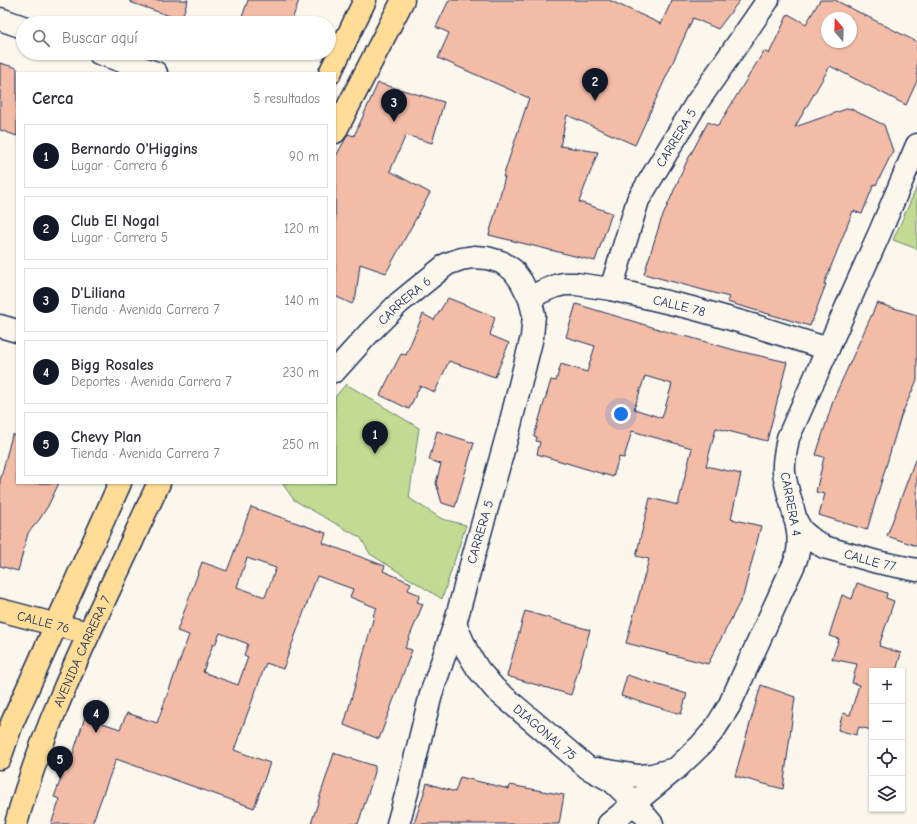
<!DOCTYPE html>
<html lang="es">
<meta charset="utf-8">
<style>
body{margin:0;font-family:"Comic Neue",sans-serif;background:#f2f2f3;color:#2b2b33}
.controls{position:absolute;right:12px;bottom:12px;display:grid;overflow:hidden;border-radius:0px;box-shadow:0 1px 3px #0004}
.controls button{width:36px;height:36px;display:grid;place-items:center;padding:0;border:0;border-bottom:1px solid #e1e1e2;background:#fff;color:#2b2b33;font:20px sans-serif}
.compass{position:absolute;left:821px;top:12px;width:36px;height:36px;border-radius:50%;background:#fff;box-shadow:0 1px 3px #0004;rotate:341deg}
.you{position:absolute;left:621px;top:414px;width:14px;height:14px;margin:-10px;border:3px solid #fff;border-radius:50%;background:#1a73e8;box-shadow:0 0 0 6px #1a73e833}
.badge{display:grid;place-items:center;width:26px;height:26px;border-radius:50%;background:#111827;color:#fff;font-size:13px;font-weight:700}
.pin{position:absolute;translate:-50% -33px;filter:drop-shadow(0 1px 2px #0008)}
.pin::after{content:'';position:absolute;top:21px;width:14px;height:12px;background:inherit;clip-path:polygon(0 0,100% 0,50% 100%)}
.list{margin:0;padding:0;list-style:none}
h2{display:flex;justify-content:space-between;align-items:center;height:52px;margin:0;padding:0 16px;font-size:17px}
h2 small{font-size:13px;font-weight:400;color:#7c7c81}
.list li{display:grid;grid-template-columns:26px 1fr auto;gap:12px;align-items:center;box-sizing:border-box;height:64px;margin:0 8px 8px;padding:0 8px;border:1px solid #e1e1e2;border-radius:0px}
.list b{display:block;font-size:15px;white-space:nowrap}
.list p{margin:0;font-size:13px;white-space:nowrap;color:#7c7c81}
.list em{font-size:13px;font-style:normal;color:#7c7c81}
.icon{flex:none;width:22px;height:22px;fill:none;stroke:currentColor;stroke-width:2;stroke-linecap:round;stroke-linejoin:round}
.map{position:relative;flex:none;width:917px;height:824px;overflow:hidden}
.search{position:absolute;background:#fff;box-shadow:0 1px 3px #0004;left:16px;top:16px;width:320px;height:44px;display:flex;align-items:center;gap:10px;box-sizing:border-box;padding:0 14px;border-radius:22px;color:#7c7c81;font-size:15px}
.panel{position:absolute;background:#fff;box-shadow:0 1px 3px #0004;left:16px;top:72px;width:320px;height:412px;border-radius:0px}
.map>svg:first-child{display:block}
</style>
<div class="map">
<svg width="917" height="824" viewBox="0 0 917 824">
<rect width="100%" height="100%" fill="#fbf7ec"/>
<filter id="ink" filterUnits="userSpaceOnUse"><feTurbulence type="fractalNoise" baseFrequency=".025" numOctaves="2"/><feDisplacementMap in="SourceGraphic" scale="8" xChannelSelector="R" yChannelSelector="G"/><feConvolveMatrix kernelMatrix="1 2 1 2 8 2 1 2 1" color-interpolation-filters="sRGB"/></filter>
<g filter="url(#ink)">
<g fill="#c2da91" stroke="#6e8478">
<polygon points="917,187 917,249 893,240"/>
<polygon points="346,384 419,428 409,498 442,519 466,525 442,599 370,554 361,538 294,500 282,483 335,483 335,397"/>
</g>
<g fill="#f3bca7" stroke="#1b2f5e" fill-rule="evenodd">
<polygon points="130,0 188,0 181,20 130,2"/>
<polygon points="248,0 299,0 291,23 240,23"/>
<polygon points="449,0 609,0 661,24 672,0 740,0 718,29 693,18 635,145 567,115 560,146 598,152 579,202 612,213 595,261 489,235 505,177 503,177 529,98 438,58 449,33 436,27"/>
<path d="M820 0H835L917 42V81L906 105 830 66 795 127 849 108 884 125 893 151 876 185 874 184 862 214 853 211 824 284H826L810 326 727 302 729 297 644 274 661 220 686 163 708 122 718 126 764 51 769 54 788 14 806 24ZM827 18H851V42H827Z"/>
<polygon points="0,63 17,68 17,136 0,130"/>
<polygon points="378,83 444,102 432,143 406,135 390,171 430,193 386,273 360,264 356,296 352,304 335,296 335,158 348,134 354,136"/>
<polygon points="448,298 495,317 490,335 509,343 495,377 449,361 435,392 420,386 409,409 380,395 401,354 406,355 423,314 434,320"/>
<polygon points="877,303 917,315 917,380 901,416 867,530 819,515 825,494 816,492 824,457 816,455 834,398"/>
<path d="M576 304 685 337V336L738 351 787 362 767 441 716 428 706 466 741 474 731 519 761 526 743 596 708 664 626 643 649 559 636 556 650 498 678 505 692 448 632 431 624 458 619 457 613 477 537 454 540 442 536 441 537 437 534 436 551 380 556 381 561 364 587 372 595 346 566 337ZM645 376 672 384 662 418 634 409Z"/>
<polygon points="437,431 474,443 455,507 442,503 436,483 441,464 429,460"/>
<polygon points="12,435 17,435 17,483 59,483 48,506 39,520 28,533 18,571 0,566 0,481"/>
<polygon points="915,460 917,461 917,546 887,536"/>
<path d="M251 507 326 533 323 543 385 566 383 571 411 583 408 590 420 595 417 602 423 604 405 648 412 650 379 739 344 725 374 616 373 615 377 608 350 597 353 589 317 576 283 669 266 663 234 750 270 763 254 808 116 759 92 824H51L60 799 54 797 65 768 68 769 85 717 120 729 127 713 157 723 189 635 177 631 202 562 227 571ZM247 558 276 568 265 597 237 587ZM220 633 248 644 244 655 248 657 238 685 203 672 213 644 215 645Z"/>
<polygon points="857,583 887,593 886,598 894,601 879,646 901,653 896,671 872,671 872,730 859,727 856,735 838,730 843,713 850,715 859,685 852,683 857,664 832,659 839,639 829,636 842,595 852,599"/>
<polygon points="525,611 590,630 571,695 507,676"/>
<polygon points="627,675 687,694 681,714 621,696"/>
<polygon points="761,685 795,697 783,789 735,776"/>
<polygon points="334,753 375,766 375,772 358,824 311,824"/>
<polygon points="460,777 509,789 510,785 564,795 559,824 414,824 427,783 455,792"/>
</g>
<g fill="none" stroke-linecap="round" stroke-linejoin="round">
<defs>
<g id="minor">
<polyline points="0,19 23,27"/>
<polyline points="99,53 156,73"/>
<path id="s1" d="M611 289 638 200 696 104 768 0"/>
<path id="s2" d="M530 299 541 292 556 286 564 284H576L611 289 692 308 752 325 828 349"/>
<polyline points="0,326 17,331"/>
<path id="s3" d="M335 371 369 333 399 303 447 264 461 259 474 257 487 258 501 262 513 270 521 281 530 299 534 315 532 337 509 429 466 583 455 624 431 694 407 792 398 824"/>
<path id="s4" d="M795 519 802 531 813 540 824 547 877 562 917 570"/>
<path id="s5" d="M455 624 467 651 478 669 495 689 588 768 612 781 634 802 652 824"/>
<polyline points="597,769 638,776 652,775 671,770"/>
<path d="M609 824 678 767 701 745 714 730 729 706 788 577C792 569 797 560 798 551 802 525 787 498 784 472 783 461 786 450 788 438L880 232 917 145"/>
</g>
<g id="major">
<polyline points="330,73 365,0"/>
<polyline points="335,132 403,0"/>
<path id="s6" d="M0 610 88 633"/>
<polyline points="0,758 12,723 120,483"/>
<path id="s7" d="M16 824C40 736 79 654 118 571 132 542 145 512 159 483"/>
</g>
</defs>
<use href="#minor" stroke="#1b2f5e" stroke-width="25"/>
<use href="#major" stroke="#1b2f5e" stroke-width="25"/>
<use href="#minor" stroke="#fbf7ec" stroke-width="22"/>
<use href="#major" stroke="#ffdd96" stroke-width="22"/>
</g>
</g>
<g text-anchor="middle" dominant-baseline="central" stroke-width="3.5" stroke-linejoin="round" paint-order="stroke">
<g font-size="13" fill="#1b2f5e" stroke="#fbf7ec">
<text stroke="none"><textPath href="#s1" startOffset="166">CARRERA 5</textPath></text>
<text stroke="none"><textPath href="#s3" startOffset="99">CARRERA 6</textPath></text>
<text stroke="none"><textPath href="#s2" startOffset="155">CALLE 78</textPath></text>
<text transform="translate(791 504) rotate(79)">CARRERA 4</text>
<text transform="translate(480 532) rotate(-74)">CARRERA 5</text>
<text stroke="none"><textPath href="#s4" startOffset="89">CALLE 77</textPath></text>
<text stroke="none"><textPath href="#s6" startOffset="45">CALLE 76</textPath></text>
<text stroke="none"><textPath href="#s7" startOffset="185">AVENIDA CARRERA 7</textPath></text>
<text stroke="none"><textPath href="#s5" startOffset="143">DIAGONAL 75</textPath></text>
</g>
</g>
</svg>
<div class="controls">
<button>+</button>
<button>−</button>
<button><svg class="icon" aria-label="locate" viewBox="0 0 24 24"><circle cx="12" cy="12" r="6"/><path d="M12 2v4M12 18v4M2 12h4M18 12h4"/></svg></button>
<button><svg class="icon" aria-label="layers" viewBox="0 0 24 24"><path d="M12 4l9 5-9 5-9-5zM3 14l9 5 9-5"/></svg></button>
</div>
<svg class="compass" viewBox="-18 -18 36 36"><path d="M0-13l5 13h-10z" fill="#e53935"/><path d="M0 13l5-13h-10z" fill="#7c7c81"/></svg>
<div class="you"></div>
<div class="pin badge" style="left:375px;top:454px">1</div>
<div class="pin badge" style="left:595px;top:101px">2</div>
<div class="pin badge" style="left:394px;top:122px">3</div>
<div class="pin badge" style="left:96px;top:733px">4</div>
<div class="pin badge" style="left:60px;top:779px">5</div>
<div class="search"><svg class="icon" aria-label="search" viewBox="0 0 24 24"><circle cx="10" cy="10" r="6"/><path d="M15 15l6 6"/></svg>Buscar aquí</div>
<section class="panel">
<h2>Cerca<small>5 resultados</small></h2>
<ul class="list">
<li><span class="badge">1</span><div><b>Bernardo O'Higgins</b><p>Lugar · Carrera 6</p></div><em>90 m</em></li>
<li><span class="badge">2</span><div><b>Club El Nogal</b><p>Lugar · Carrera 5</p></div><em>120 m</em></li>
<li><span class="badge">3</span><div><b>D'Liliana</b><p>Tienda · Avenida Carrera 7</p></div><em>140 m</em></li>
<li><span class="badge">4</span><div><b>Bigg Rosales</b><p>Deportes · Avenida Carrera 7</p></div><em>230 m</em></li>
<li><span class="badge">5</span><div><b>Chevy Plan</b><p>Tienda · Avenida Carrera 7</p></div><em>250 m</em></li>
</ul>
</section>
</div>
